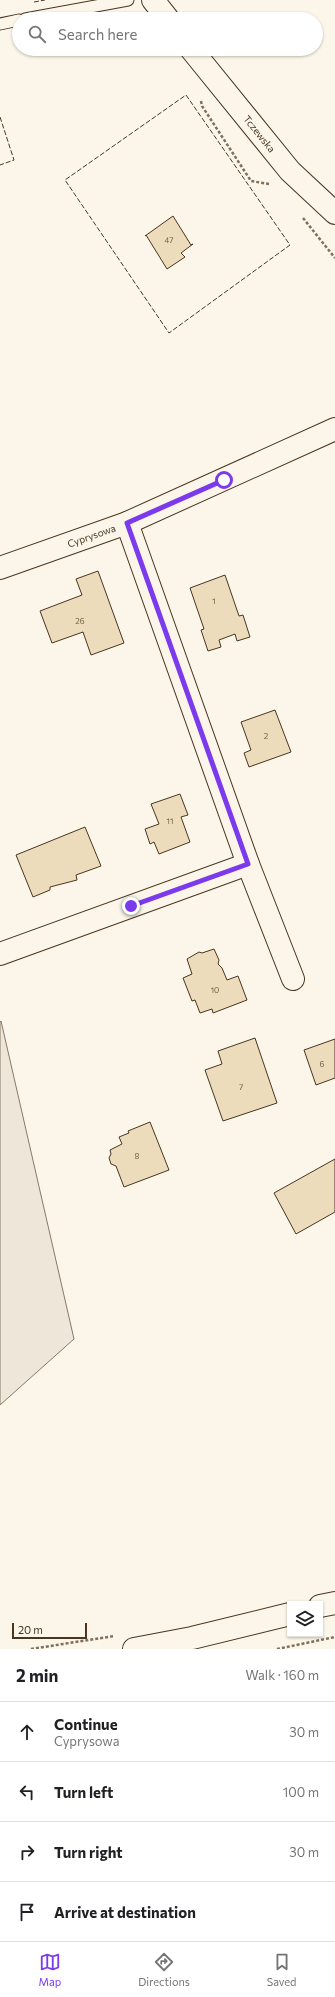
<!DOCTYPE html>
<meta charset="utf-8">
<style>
body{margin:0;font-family:Commissioner,sans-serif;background:#f2f2f2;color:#202124}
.controls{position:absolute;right:12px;bottom:12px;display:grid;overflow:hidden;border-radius:0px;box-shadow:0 1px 3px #0004}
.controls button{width:36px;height:36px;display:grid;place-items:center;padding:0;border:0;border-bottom:1px solid #e0e0e0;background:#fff;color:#202124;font:20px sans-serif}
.scale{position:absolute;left:12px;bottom:10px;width:75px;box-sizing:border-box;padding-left:4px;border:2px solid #4a3520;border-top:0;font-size:11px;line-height:14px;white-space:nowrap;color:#4a3520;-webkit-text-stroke:3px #fbf6e9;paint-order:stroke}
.stop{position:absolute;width:12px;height:12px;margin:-9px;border:3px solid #7c3aed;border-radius:50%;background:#fff}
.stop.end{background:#7c3aed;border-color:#fff;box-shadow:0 1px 4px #0008}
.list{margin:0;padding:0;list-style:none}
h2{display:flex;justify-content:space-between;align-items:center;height:52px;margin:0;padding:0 16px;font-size:17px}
h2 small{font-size:13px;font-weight:400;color:#757577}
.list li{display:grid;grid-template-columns:26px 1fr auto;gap:12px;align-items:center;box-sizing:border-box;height:60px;padding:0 16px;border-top:1px solid #e0e0e0}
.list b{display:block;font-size:15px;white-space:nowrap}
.list p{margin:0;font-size:13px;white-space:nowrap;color:#757577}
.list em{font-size:13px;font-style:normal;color:#757577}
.icon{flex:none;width:22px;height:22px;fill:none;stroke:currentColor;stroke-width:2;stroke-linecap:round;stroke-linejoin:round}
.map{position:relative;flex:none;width:335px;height:1649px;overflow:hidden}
.search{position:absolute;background:#fff;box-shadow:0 1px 3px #0004;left:12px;right:12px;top:12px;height:44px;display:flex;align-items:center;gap:10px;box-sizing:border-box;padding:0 14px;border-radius:22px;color:#757577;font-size:15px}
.sheet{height:292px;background:#fff}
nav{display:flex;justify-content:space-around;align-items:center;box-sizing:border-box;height:56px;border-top:1px solid #e0e0e0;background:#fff;font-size:11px;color:#757577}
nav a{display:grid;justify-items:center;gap:2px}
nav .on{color:#7c3aed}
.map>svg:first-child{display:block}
</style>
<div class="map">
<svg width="335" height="1649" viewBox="0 0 335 1649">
<rect width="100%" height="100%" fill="#fbf6e9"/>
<polygon fill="#ede6d9" stroke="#887966" points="1,1021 74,1339 0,1405 0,1022"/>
<g fill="#ecdcbc" stroke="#4a3520">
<polygon points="173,216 191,245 193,244 181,253 185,257 167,269 146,235 145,236"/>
<polygon points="98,571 124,643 91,655 83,632 52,643 40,611 82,595 76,579"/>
<polygon points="225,575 239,616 243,615 250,637 237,641 235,634 219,640 221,647 208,651 201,630 204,629 190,588"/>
<polygon points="275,710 291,752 249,767 244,753 251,750 241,722"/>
<polygon points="180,794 188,815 181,817 190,842 159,854 154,842 150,844 145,829 159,824 151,804"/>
<polygon points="85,827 101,866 76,875 77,880 50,887 50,890 33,897 16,855"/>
<polygon points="214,949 219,960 218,964 222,968 227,980 238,976 247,1000 213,1013 212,1009 200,1013 195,1000 192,1001 183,978 192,974 187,959 199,952 202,953"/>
<polygon points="255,1038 277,1103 223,1121 205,1070 222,1064 218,1051"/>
<polygon points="335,1039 335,1078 316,1085 304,1050"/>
<polygon points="150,1122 169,1170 124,1187 116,1166 111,1164 109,1158 111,1154 110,1150 122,1144 119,1137 129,1133 128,1131"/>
<polygon points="335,1159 335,1212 296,1234 274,1193"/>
</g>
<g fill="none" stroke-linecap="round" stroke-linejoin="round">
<defs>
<g id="service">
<polyline points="25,19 128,0"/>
<polyline points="0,24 19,20"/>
</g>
<g id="minor">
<polyline points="127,523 248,864 293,979"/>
<path id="s1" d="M0 568 127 523 335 429"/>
<polyline points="0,954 248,864"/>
<polyline points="320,1606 335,1603"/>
<polyline points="134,1649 192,1638 290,1614"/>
</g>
<g id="tertiary">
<polyline points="153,0 168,19"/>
<path id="s2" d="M191 49 290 171 335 213"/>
</g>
</defs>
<use href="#service" stroke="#4a3520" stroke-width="13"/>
<use href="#minor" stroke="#4a3520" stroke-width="24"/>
<use href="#tertiary" stroke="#4a3520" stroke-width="24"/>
<g stroke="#7f6f5c" stroke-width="2.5" stroke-dasharray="3 2" stroke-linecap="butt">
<polyline points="201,101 202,106 251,181 269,184"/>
<polyline points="303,218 335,258"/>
<polyline points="31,1649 114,1636"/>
<polyline points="277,1649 335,1637"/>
</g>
<use href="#service" stroke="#fbf6e9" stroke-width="11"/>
<use href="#minor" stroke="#fbf6e9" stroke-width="22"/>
<use href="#tertiary" stroke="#fbf6e9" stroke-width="22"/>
<g stroke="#4a3520" stroke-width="1" stroke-dasharray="5 2" stroke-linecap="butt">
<polyline points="34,2 45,0"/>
<polygon points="186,95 290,245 169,333 65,180"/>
<polyline points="0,117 14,160 0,165"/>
</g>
</g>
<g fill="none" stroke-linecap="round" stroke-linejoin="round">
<polyline stroke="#7c3aed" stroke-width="5" points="131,906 248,864 127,523 224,480"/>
</g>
<g text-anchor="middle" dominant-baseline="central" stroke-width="3" stroke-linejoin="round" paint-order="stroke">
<g font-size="8" fill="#725f47">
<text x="169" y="240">47</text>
<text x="214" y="601">1</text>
<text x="80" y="621">26</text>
<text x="266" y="736">2</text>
<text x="170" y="821">11</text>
<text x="215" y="990">10</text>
<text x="322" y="1064">6</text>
<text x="241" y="1087">7</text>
<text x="137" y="1156">8</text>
</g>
<g font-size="10" fill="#4a3520" stroke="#fbf6e9">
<text stroke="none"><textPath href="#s2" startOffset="109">Tczewska</textPath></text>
<text stroke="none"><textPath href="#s1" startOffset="97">Cyprysowa</textPath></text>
</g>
</g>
</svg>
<div class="controls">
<button><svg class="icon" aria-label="layers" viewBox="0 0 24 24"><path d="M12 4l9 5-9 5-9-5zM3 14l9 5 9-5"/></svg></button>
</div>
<div class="scale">20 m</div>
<div class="stop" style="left:224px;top:480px"></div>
<div class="stop end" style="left:131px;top:906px"></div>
<div class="search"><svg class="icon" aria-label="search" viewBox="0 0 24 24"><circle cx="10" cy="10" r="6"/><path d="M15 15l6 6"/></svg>Search here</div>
</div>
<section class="sheet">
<h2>2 min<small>Walk · 160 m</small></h2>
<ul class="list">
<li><svg class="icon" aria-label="ahead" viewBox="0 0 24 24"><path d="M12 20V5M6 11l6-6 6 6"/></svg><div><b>Continue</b><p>Cyprysowa</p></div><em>30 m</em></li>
<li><svg class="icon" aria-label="left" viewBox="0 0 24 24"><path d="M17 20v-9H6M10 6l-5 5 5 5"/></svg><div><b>Turn left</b></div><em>100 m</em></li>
<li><svg class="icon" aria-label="right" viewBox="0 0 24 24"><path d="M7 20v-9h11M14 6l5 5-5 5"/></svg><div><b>Turn right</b></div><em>30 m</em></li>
<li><svg class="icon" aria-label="arrive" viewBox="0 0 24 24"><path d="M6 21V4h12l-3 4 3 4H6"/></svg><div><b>Arrive at destination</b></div></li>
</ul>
</section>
<nav>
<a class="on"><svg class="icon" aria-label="map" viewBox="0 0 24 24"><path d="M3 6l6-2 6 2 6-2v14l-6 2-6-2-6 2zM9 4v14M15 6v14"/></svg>Map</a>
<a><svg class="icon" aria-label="directions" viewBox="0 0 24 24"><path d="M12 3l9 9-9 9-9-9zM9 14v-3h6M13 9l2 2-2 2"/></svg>Directions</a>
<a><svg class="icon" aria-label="saved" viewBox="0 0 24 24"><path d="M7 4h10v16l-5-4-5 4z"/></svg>Saved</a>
</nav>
